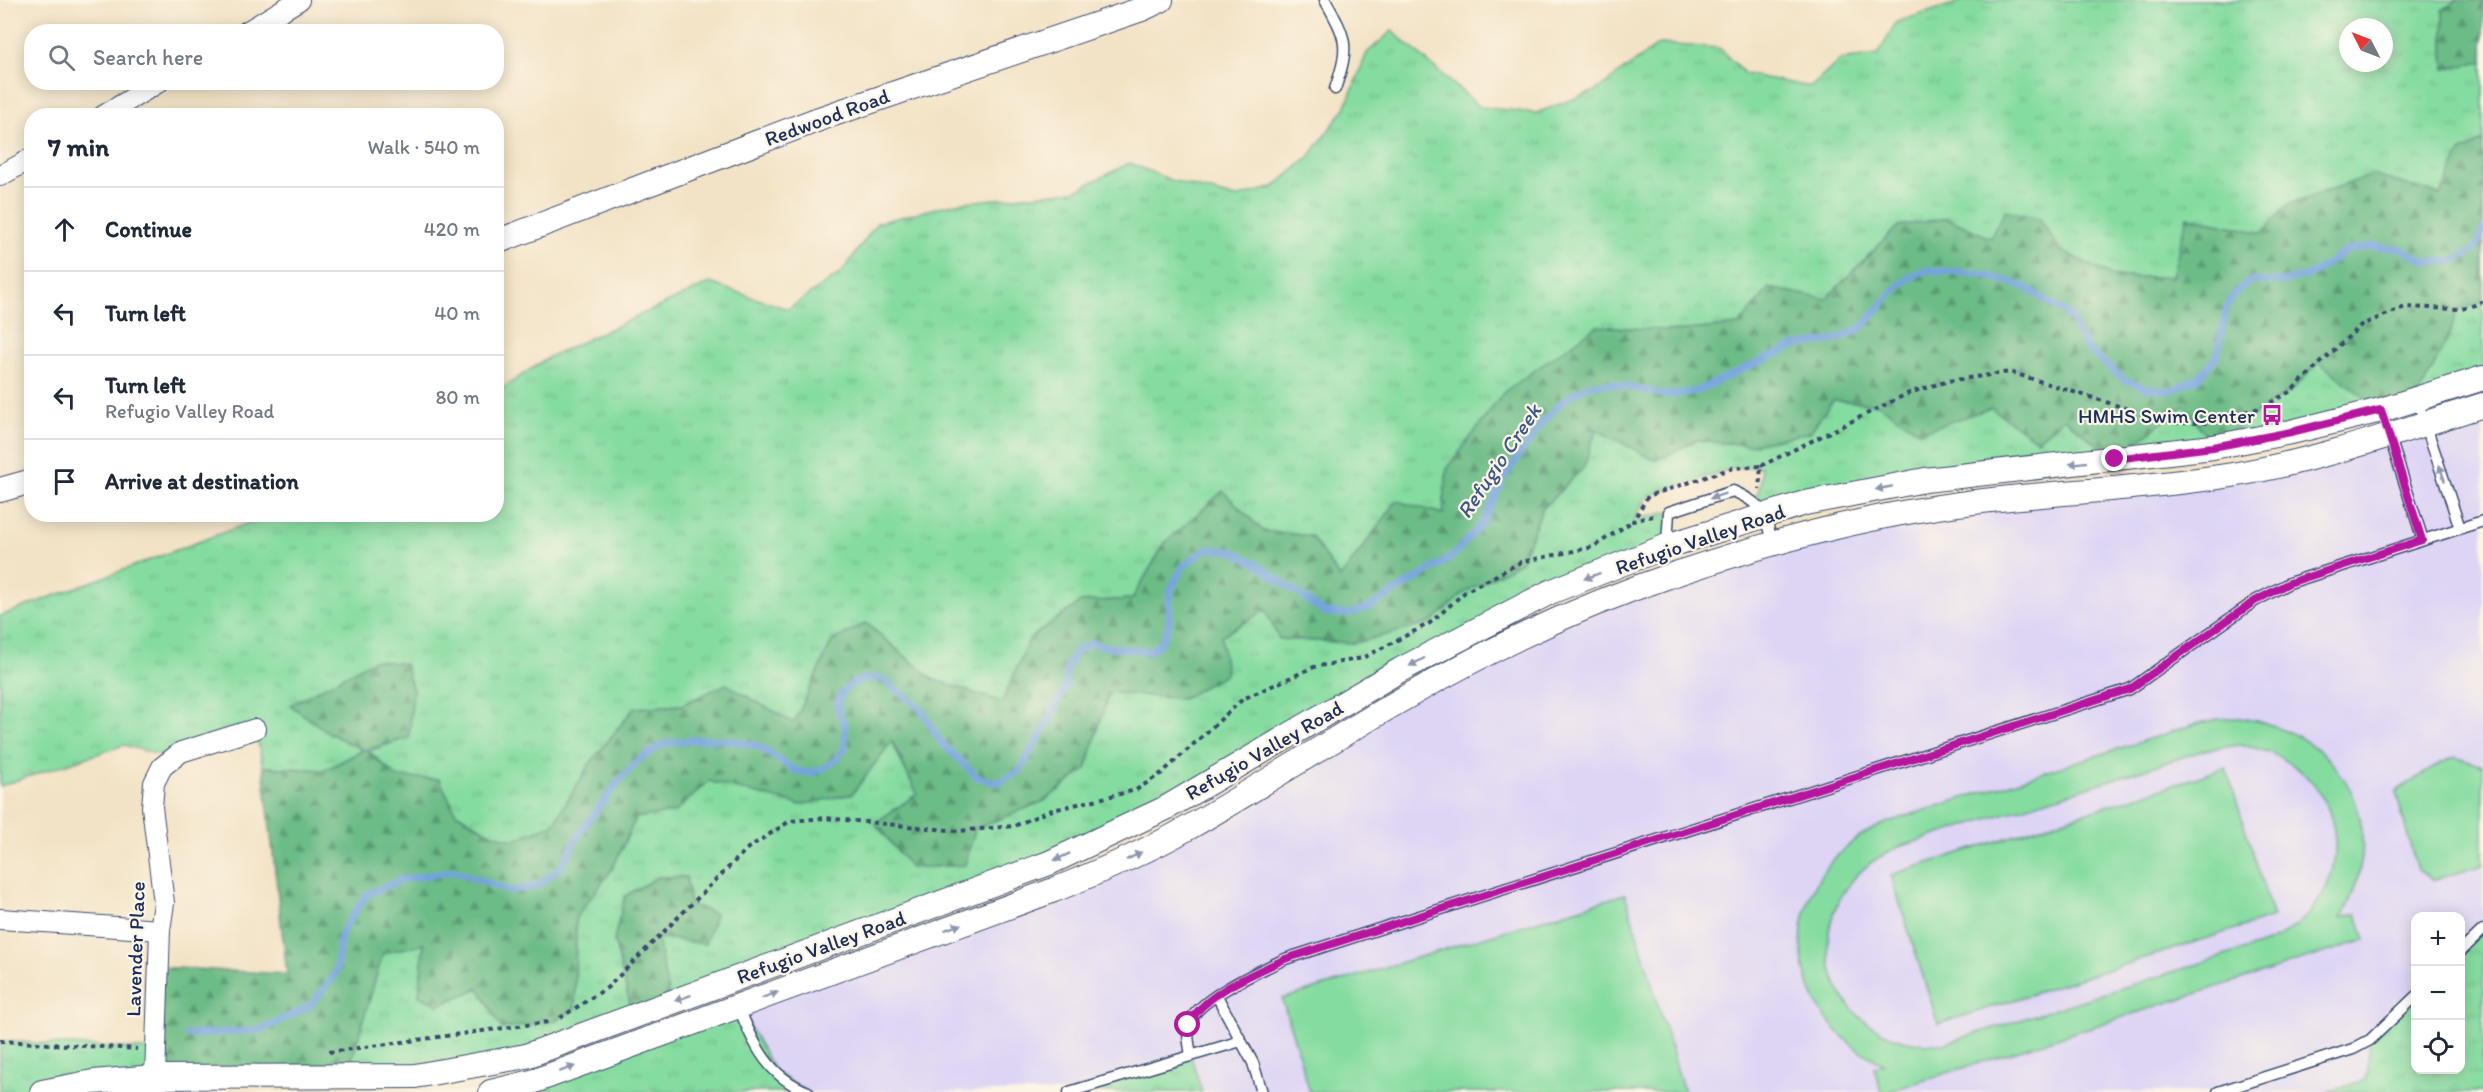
<!DOCTYPE html>
<meta charset="utf-8">
<style>
body{margin:0;font-family:Itim,sans-serif;background:#f6f6f7;color:#1f2937}
.controls{position:absolute;right:18px;bottom:18px;display:grid;overflow:hidden;border-radius:12px;box-shadow:0 3px 15px #0003}
.controls button{width:54px;height:54px;display:grid;place-items:center;padding:0;border:0;border-bottom:2px solid #e0e1e3;background:#fff;color:#1f2937;font:30px sans-serif}
.compass{position:absolute;left:2339px;top:18px;width:54px;height:54px;border-radius:50%;background:#fff;box-shadow:0 3px 15px #0003;rotate:312deg}
.stop{position:absolute;width:18px;height:18px;margin:-14px;border:4px solid #b5179e;border-radius:50%;background:#fff}
.stop.end{background:#b5179e;border-color:#fff;box-shadow:0 2px 6px #0008}
.list{margin:0;padding:0;list-style:none}
h2{display:flex;justify-content:space-between;align-items:center;height:78px;margin:0;padding:0 24px;font-size:26px}
h2 small{font-size:20px;font-weight:400;color:#747a83}
.list li{display:grid;grid-template-columns:39px 1fr auto;gap:18px;align-items:center;box-sizing:border-box;height:84px;padding:0 24px;border-top:2px solid #e0e1e3}
.list b{display:block;font-size:22px;white-space:nowrap}
.list p{margin:0;font-size:20px;white-space:nowrap;color:#747a83}
.list em{font-size:20px;font-style:normal;color:#747a83}
.icon{flex:none;width:33px;height:33px;fill:none;stroke:currentColor;stroke-width:2;stroke-linecap:round;stroke-linejoin:round}
.map{position:relative;flex:none;width:2483px;height:1092px;overflow:hidden}
.search{position:absolute;background:#fff;box-shadow:0 3px 15px #0003;left:24px;top:24px;width:480px;height:66px;display:flex;align-items:center;gap:15px;box-sizing:border-box;padding:0 21px;border-radius:24px;color:#747a83;font-size:22px}
.panel{position:absolute;background:#fff;box-shadow:0 3px 15px #0003;left:24px;top:108px;width:480px;height:414px;border-radius:24px}
.map>svg:first-child{display:block}
</style>
<div class="map">
<svg width="2483" height="1092" viewBox="0 0 2483 1092">
<defs>
<pattern id="grass-tufts" width="24" height="20" patternUnits="userSpaceOnUse" patternTransform="scale(1.5)"><rect width="24" height="20" fill="#85dca0"/><path d="M3 7l-1-3M5 7V3M7 7l1-3M15 17l-1-3M17 17v-4M19 17l1-3" fill="none" stroke="#72bd8c"/></pattern>
<pattern id="forest-firs" width="22" height="20" patternUnits="userSpaceOnUse" patternTransform="scale(1.5)"><rect width="22" height="20" fill="#6cbc86"/><path d="M5 1l3.5 6h-7zM16 11l3.5 6h-7z" fill="#589971"/></pattern>
</defs>
<rect width="100%" height="100%" fill="#fcf5e5"/>
<filter id="ink" filterUnits="userSpaceOnUse"><feTurbulence type="fractalNoise" baseFrequency=".0167" numOctaves="2"/><feDisplacementMap in="SourceGraphic" scale="12" xChannelSelector="R" yChannelSelector="G"/><feConvolveMatrix kernelMatrix="1 2 1 2 8 2 1 2 1" color-interpolation-filters="sRGB"/></filter>
<filter id="wash" filterUnits="userSpaceOnUse"><feTurbulence type="fractalNoise" baseFrequency=".008" numOctaves="4" result="noise"/><feDisplacementMap in="SourceGraphic" scale="24" xChannelSelector="R" yChannelSelector="G"/><feGaussianBlur stdDeviation="1.35" result="paint"/><feColorMatrix in="noise" values="0 0 0 0 0 0 0 0 0 0 0 0 0 0 0 0 0 1.4 0 .05"/><feComposite in="paint" operator="in"/></filter>
<g filter="url(#wash)">
<rect width="100%" height="100%" fill="#f3e3c6"/>
<polygon fill="#ded5f5" points="2483,405 2483,930 2461,952 2460,916 2416,916 2415,996 2370,1040 2367,1079 2327,1092 1202,1092 1191,1057 1069,1092 808,1092 775,1072 738,1006 1054,890 1489,653 1772,543 2171,483"/>
<g fill="url(#grass-tufts)" stroke="#50867f" stroke-width="1.5" fill-rule="evenodd">
<path d="M1966 0H2457L2443 10 2445 69 2483 62V141L2461 152 2441 195 2372 175 2288 205 2262 233 2188 217 2172 277H2114L2061 251 2039 218 1990 239 1947 218 1898 226 1826 299 1769 288 1739 325 1678 331 1597 326 1447 469 1443 514 1397 501 1340 578 1311 536 1263 531 1165 543 1132 599 1081 602 1030 638 1002 703 932 679 866 623 832 641 794 724 726 684 682 705 634 708 589 765 553 825 513 840 492 834 456 813 439 779 397 777 369 751 409 737 291 705 329 733 363 750 325 770 263 767 255 730 171 758 124 745 0 786V616L270 515 496 514 497 392 549 357 710 283 788 309 842 272 877 223 956 203 1074 191 1130 163 1170 180 1236 198 1274 187 1309 157 1345 108 1367 53 1392 31 1480 107 1536 113 1595 91 1659 44 1719 48 1745 74 1811 87 1840 60 1878 55 1896 22ZM2348 27H2384V63H2348Z"/>
<polygon points="2483,301 2483,378 2417,399 2450,334 2457,309 2475,305"/>
<path d="M2319 362 2381 410C2325 424 2269 439 2211 447 2063 468 1910 470 1766 516L1755 501 1761 482V467L1733 468 1648 496 1634 520 1669 512 1667 546 1550 592 1400 670 1166 808 1049 863 670 1003 657 937 705 944 715 914 690 904 686 877H658L625 896 614 940 633 1016 526 1056 415 1076H347L383 952 424 944 419 996 439 1005 479 988 502 1029 554 1021 575 1008 576 917 612 869 636 817 675 812 709 781 800 805 852 794 891 741 917 794 875 823 911 868 965 865 975 829 1044 801 1086 769 1109 692 1182 699 1226 674 1221 636 1266 609 1279 639 1355 643 1430 623 1465 592 1521 562 1542 509 1584 467 1596 429 1656 461 1696 440 1750 445 1810 432 1833 400 1878 404 1920 432 1991 407 2037 440 2064 418 2115 458 2185 404 2213 447 2263 407 2291 391Z"/>
<polygon points="2483,930 2483,1092 2327,1092 2367,1079 2370,1040 2415,996 2416,1070 2460,1070 2461,952"/>
<polygon points="738,1006 775,1072 808,1092 491,1092"/>
<polygon points="0,1041 156,1050 155,1077 42,1092 0,1092"/>
<polygon points="1191,1056 1202,1092 1069,1092"/>
</g>
<g fill="url(#forest-firs)" stroke="#447672" stroke-width="1.5">
<polygon points="2457,0 2483,0 2483,62 2445,69 2443,10"/>
<polygon points="2483,141 2483,301 2475,305 2457,309 2450,334 2417,399 2381,410 2319,362 2291,391 2263,407 2213,447 2185,405 2115,459 2064,418 2037,440 1991,408 1920,432 1878,404 1833,400 1810,432 1750,445 1696,440 1656,461 1596,429 1584,467 1542,509 1521,562 1465,592 1430,623 1355,643 1279,639 1265,610 1221,636 1226,674 1182,699 1109,692 1086,769 1044,801 975,829 965,865 911,868 875,823 917,794 892,741 852,794 800,805 709,781 675,812 636,818 612,869 576,917 575,1008 554,1021 502,1029 479,988 439,1005 419,996 424,944 383,953 347,1076 155,1077 159,967 287,974 263,767 325,770 364,750 329,733 290,705 374,660 405,664 413,690 409,738 366,750 397,777 439,779 456,813 492,834 513,840 553,825 589,765 634,708 682,705 726,684 794,723 832,641 866,623 932,679 1002,702 1030,638 1081,602 1132,599 1165,543 1223,491 1263,531 1311,536 1340,578 1397,501 1443,514 1447,469 1504,392 1597,326 1678,331 1739,325 1769,288 1826,299 1898,226 1947,218 1990,238 2005,210 2039,218 2061,251 2114,277 2172,277 2187,217 2262,233 2288,205 2372,175 2441,195 2461,152"/>
<polygon points="658,877 686,877 690,904 715,914 705,944 657,937 670,1003 633,1016 614,940 625,896"/>
</g>
<g fill="#85dca0" stroke="#50867f" stroke-width="1.5" fill-rule="evenodd">
<path d="M2240 718C2345 732 2394 826 2341 918L2357 914 2365 940 1887 1092H1882L1874 1068 1884 1064C1793 1024 1770 907 1851 843 1863 833 1877 827 1891 821L2196 724 2218 719ZM2239 745C2353 760 2371 900 2265 943L1943 1044C1817 1050 1784 896 1899 847L2205 750Z"/>
<polygon points="2455,757 2483,766 2483,865 2434,880 2417,870 2396,791 2441,763"/>
<polygon points="2226,768 2273,917 1938,1024 1891,875"/>
<polygon points="1625,894 1684,1092 1310,1092 1282,999"/>
</g>
<g fill="none" stroke-linecap="round" stroke-linejoin="round">
<polyline stroke="#75a3de" stroke-width="7" points="187,1035 261,1030 310,1006 336,973 341,934 366,895 404,879 454,871 510,891 537,886 561,867 583,828 617,784 637,761 663,744 699,739 729,740 758,746 796,771 812,773 826,767 837,759 845,747 845,725 837,707 841,694 851,684 866,678 883,679 921,709 940,741 977,777 998,783 1020,771 1047,724 1065,688 1067,666 1078,649 1092,643 1106,647 1151,651 1162,641 1169,624 1170,591 1184,565 1207,549 1232,551 1254,562 1325,613 1347,614 1370,607 1452,557 1483,522 1505,476 1544,421 1564,400 1588,385 1612,384 1666,395 1694,392 1794,346 1836,340 1863,327 1894,290 1909,278 1925,270 1979,273 2025,287 2070,316 2087,349 2125,380 2147,388 2170,391 2198,378 2217,356 2227,307 2235,293 2250,281 2283,282 2312,274 2347,250 2374,246 2402,249 2427,262 2453,261 2476,249 2483,230"/>
</g>
</g>
<g filter="url(#ink)">
<g fill="none" stroke-linecap="round" stroke-linejoin="round">
<defs>
<g id="service">
<path d="M1325 0C1347 39 1350 45 1335 89"/>
<polyline points="2417,399 2460,528"/>
<polyline points="2381,410 2423,540"/>
<path d="M1667 545 1669 512 1733 491C1763 504 1765 512 1772 543"/>
<polyline points="2460,952 2483,930"/>
<polyline points="1217,996 1253,1063 1262,1092"/>
<path d="M738 1006C754 1044 767 1076 808 1092"/>
<path d="M1191 1056C1190 1047 1186 1033 1189 1024 1196 999 1262 970 1285 959L2130 689 2255 601 2289 583 2483 521"/>
<polyline points="1069,1092 1241,1041"/>
<polyline points="2218,1092 2353,1049 2370,1040 2416,996"/>
</g>
<g id="minor">
<polyline points="246,32 299,0"/>
<polyline points="103,116 159,82"/>
<polyline points="0,176 32,158"/>
<polyline points="0,919 160,930"/>
<polyline points="157,1092 155,1077 160,930 164,903 152,807 154,783 162,767 181,752 255,729"/>
</g>
<g id="tertiary">
<polyline points="496,242 819,119 1142,9 1161,0"/>
<polyline points="0,490 32,481"/>
<polyline points="42,1092 93,1082 155,1077 415,1076 526,1056 1049,863 1166,808 1400,670 1550,592 1667,546 1805,503 1925,480 2213,447 2291,432 2381,410 2483,378"/>
<path d="M491 1092 532 1082 1054 890C1099 872 1144 853 1186 829 1262 786 1334 738 1410 695 1493 647 1583 605 1675 574 1755 547 1836 524 1919 510 2023 492 2128 492 2232 475 2317 461 2401 431 2483 405"/>
</g>
</defs>
<use href="#service" stroke="#3b4a6e" stroke-width="13"/>
<use href="#minor" stroke="#3b4a6e" stroke-width="22"/>
<use href="#tertiary" stroke="#3b4a6e" stroke-width="26"/>
<g stroke="#3b4a6e" stroke-width="4" stroke-dasharray="4.5 4.5" stroke-linecap="butt">
<polyline points="1761,466 1909,393 1948,381 2010,372 2173,423 2208,423 2263,407 2291,391 2361,325 2405,307 2457,309 2475,305 2483,301"/>
<polyline points="1653,516 1633,521 1648,496 1733,468 1761,466 1759,489"/>
<polyline points="560,1018 608,987 748,848 790,821 825,818 958,831 1014,826 1049,811 1136,790 1162,773 1243,699 1314,667 1363,658 1430,623 1465,592 1521,562 1593,547 1633,521"/>
<polyline points="0,1041 137,1049"/>
<polyline points="329,1052 548,1022"/>
</g>
<use href="#service" stroke="#fff" stroke-width="10"/>
<use href="#minor" stroke="#fff" stroke-width="20"/>
<use href="#tertiary" stroke="#fff" stroke-width="24"/>
</g>
<defs><path id="oneway-solid" d="M-6-.8H1V-3.2L6.5 0L1 3.2V.8H-6Z" transform="scale(1.5)"/></defs>
<g fill="#8d97ae">
<use href="#oneway-solid" transform="translate(2078 463) rotate(174)"/>
<use href="#oneway-solid" transform="translate(2442 473) rotate(-109)"/>
<use href="#oneway-solid" transform="translate(1884 488) rotate(169)"/>
<use href="#oneway-solid" transform="translate(1718 496) rotate(162)"/>
<use href="#oneway-solid" transform="translate(1592 576) rotate(159)"/>
<use href="#oneway-solid" transform="translate(1417 662) rotate(152)"/>
<use href="#oneway-solid" transform="translate(1134 856) rotate(-27)"/>
<use href="#oneway-solid" transform="translate(1062 857) rotate(155)"/>
<use href="#oneway-solid" transform="translate(953 927) rotate(-20)"/>
<use href="#oneway-solid" transform="translate(770 995) rotate(-20)"/>
<use href="#oneway-solid" transform="translate(683 998) rotate(160)"/>
<use href="#oneway-solid" transform="translate(567 1069) rotate(-20)"/>
</g>
</g>
<g fill="none" stroke-linecap="round" stroke-linejoin="round" filter="url(#ink)">
<path stroke="#b5179e" stroke-width="8" d="M1188 1025C1204 993 1254 974 1285 959L2130 689 2255 601 2289 583 2422 540 2381 410 2291 432 2213 447 2115 459"/>
</g>
<defs>
<symbol id="bus-bare" viewBox="-9 -9 18 18"><path d="M-5-6H5V4H4V6H2V4H-2V6H-4V4H-5ZM-3.5-4V0h7V-4ZM-3.5 1.2v1.5H-2V1.2ZM2 1.2v1.5H3.5V1.2Z" fill="#b5179e" stroke="#fcf5e5" stroke-width="2.5" paint-order="stroke"/></symbol>
</defs>
<g fill-rule="evenodd">
<use href="#bus-bare" x="2257" y="400" width="30" height="30"/>
</g>
<g text-anchor="middle" dominant-baseline="central" stroke-width="4.5" stroke-linejoin="round" paint-order="stroke">
<g font-size="21" fill="#1b2f5e" stroke="#fcf5e5">
<text transform="translate(827 117) rotate(-20)">Redwood Road</text>
<text transform="translate(1700 539) rotate(-19)">Refugio Valley Road</text>
<text transform="translate(1264 750) rotate(-30)">Refugio Valley Road</text>
<text transform="translate(821 947) rotate(-20)">Refugio Valley Road</text>
<text transform="translate(135 949) rotate(-88)">Lavender Place</text>
</g>
<g font-size="21" fill="#1b2f5e" stroke="#fcf5e5" text-anchor="end">
<text x="2255" y="415">HMHS Swim Center</text>
</g>
<g font-size="22" font-style="italic" fill="#3a588b" stroke="#fcf5e5">
<text transform="translate(1499 461) rotate(-56)">Refugio Creek</text>
</g>
</g>
</svg>
<div class="controls">
<button>+</button>
<button>−</button>
<button><svg class="icon" aria-label="locate" viewBox="0 0 24 24"><circle cx="12" cy="12" r="6"/><path d="M12 2v4M12 18v4M2 12h4M18 12h4"/></svg></button>
</div>
<svg class="compass" viewBox="-18 -18 36 36"><path d="M0-13l5 13h-10z" fill="#e53935"/><path d="M0 13l5-13h-10z" fill="#747a83"/></svg>
<div class="stop" style="left:1188px;top:1025px"></div>
<div class="stop end" style="left:2115px;top:459px"></div>
<div class="search"><svg class="icon" aria-label="search" viewBox="0 0 24 24"><circle cx="10" cy="10" r="6"/><path d="M15 15l6 6"/></svg>Search here</div>
<section class="panel">
<h2>7 min<small>Walk · 540 m</small></h2>
<ul class="list">
<li><svg class="icon" aria-label="ahead" viewBox="0 0 24 24"><path d="M12 20V5M6 11l6-6 6 6"/></svg><div><b>Continue</b></div><em>420 m</em></li>
<li><svg class="icon" aria-label="left" viewBox="0 0 24 24"><path d="M17 20v-9H6M10 6l-5 5 5 5"/></svg><div><b>Turn left</b></div><em>40 m</em></li>
<li><svg class="icon" aria-label="left" viewBox="0 0 24 24"><path d="M17 20v-9H6M10 6l-5 5 5 5"/></svg><div><b>Turn left</b><p>Refugio Valley Road</p></div><em>80 m</em></li>
<li><svg class="icon" aria-label="arrive" viewBox="0 0 24 24"><path d="M6 21V4h12l-3 4 3 4H6"/></svg><div><b>Arrive at destination</b></div></li>
</ul>
</section>
</div>
